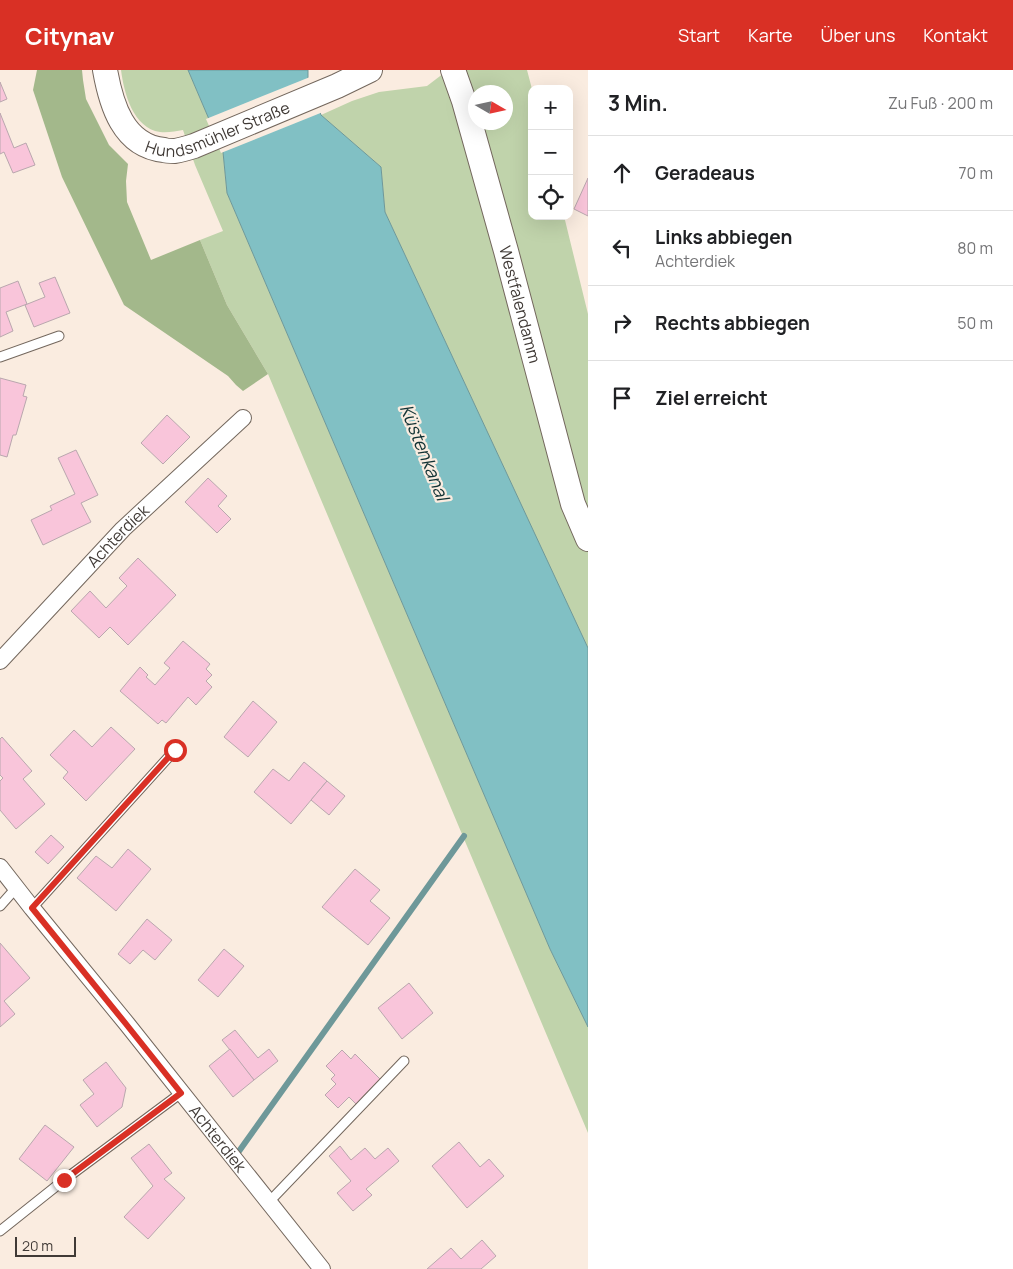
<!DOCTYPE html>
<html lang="de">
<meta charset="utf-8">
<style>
body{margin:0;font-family:Manrope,sans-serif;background:#f2f2f2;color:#202124}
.controls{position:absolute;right:15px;top:15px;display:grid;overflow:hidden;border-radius:10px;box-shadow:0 5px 20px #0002}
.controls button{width:45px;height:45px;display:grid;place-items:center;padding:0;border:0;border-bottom:1px solid #e0e0e0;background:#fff;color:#202124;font:25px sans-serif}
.compass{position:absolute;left:468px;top:15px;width:45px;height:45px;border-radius:50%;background:#fff;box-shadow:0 5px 20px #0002;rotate:99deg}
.scale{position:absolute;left:15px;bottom:12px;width:61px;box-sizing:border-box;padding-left:5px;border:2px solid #403a36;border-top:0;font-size:14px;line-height:18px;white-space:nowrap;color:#403a36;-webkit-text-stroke:4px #faece0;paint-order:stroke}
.stop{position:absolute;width:15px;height:15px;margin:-11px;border:4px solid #d93025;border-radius:50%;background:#fff}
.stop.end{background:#d93025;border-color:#fff;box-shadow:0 1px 5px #0008}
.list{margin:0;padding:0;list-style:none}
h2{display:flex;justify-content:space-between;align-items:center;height:65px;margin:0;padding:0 20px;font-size:21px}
h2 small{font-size:16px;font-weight:400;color:#757577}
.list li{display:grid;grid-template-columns:32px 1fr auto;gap:15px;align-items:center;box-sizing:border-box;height:75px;padding:0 20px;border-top:1px solid #e0e0e0}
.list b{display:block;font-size:19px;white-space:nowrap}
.list p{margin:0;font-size:16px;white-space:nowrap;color:#757577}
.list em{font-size:16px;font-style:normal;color:#757577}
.icon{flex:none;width:28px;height:28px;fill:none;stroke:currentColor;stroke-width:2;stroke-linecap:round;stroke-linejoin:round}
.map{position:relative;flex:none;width:588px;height:1199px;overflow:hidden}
header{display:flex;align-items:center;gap:30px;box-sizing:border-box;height:70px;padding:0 25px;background:#d93025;color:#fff}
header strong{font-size:24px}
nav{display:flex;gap:28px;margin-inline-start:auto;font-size:18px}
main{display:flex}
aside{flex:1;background:#fff}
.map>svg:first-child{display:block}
</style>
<header>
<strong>Citynav</strong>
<nav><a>Start</a><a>Karte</a><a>Über uns</a><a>Kontakt</a></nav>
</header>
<main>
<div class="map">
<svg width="588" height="1199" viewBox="0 0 588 1199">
<rect width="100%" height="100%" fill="#faece0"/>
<g fill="#c0d3ab" fill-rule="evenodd">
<path d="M121 0H188L223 82 227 123 550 879 588 957V1063L268 304 227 235 200 170 223 161 195 95 183 60C176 61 168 63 160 62 133 58 124 23 121 0Z"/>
<path d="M448 0H527L532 19V146H564L588 244V579L385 142 381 97 321 45 352 31 379 22 427 16ZM476 22H506V52H476Z"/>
</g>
<polygon fill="#a3b88b" points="37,0 82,0 83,10 86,29 109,75 128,94 126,111 127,132 151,190 200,170 227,235 268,304 243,321 236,315 228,306 124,235 62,107 33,20"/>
<polygon fill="#81c0c4" stroke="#6e9899" points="188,0 308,0 308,9 321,45 381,97 385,142 588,578 588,957 550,879 227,123 223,82"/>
<polygon fill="#faece0" points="310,7 323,42 221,83 206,49"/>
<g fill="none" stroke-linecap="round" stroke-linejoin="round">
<polyline stroke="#6e9899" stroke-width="6" points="237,1084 464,766"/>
</g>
<g fill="#f9c5da" stroke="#b9a7ae">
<polygon points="0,12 7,29 0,32"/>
<polygon points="0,43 14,78 26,73 35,95 13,103 4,82 0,84"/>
<polygon points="588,108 588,146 574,139"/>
<polygon points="55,207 70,243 34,257 25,235 45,227 39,213"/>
<polygon points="18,211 27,234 6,242 13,261 0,267 0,218"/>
<polygon points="0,308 26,315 23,326 27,327 16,365 13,365 7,387 0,385"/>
<polygon points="167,345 190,367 163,394 141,373"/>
<polygon points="76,380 98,425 81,433 91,452 43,475 31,450 52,440 50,436 75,424 58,388"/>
<polygon points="208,408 227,426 218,436 231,449 217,463 185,432"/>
<polygon points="138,488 176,525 128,575 110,557 99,568 71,541 90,521 106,538 127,516 119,508"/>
<polygon points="183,571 210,594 206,599 212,605 206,611 212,617 196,635 188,627 166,653 162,650 158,654 120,621 140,597 148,605 146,607 155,615 170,598 164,593"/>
<polygon points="253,631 277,652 248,687 224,667"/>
<polygon points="111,657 135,679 86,731 63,708 68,702 50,685 74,660 92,677"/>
<polygon points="2,667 32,701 23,709 45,734 16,759 0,740 0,711 3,708 0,705 0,669"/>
<polygon points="304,692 327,711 291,754 254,722 273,699 289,711"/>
<polygon points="327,711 345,726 329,745 311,730"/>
<polygon points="51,765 64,777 48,794 35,782"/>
<polygon points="128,779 151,799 116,841 77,808 96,786 112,798"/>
<polygon points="355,799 380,820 370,831 390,848 368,875 322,837"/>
<polygon points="147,849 172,870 155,890 143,880 130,894 118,884"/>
<polygon points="0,873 30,908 4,931 15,944 0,957"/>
<polygon points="224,879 244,896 218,927 198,910"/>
<polygon points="409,913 433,943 402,969 378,938"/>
<polygon points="235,960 258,988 269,979 278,991 254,1010 222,970"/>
<polygon points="230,979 254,1010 233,1027 209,996"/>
<polygon points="342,980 351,989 355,984 380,1009 356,1034 349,1027 338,1038 325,1025 336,1014 331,1009 335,1005 326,996"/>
<polygon points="106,992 126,1018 122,1037 97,1057 80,1035 94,1024 83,1010"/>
<polygon points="45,1055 74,1077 47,1111 19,1089"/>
<polygon points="459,1072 480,1097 489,1089 504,1106 467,1138 432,1096"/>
<polygon points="149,1074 172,1103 164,1109 185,1128 148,1169 124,1147 153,1116 131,1088"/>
<polygon points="340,1076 351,1090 365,1078 375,1089 388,1078 399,1091 366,1119 372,1125 353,1141 337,1123 351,1111 329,1086"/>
<polygon points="482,1170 496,1186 481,1199 427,1199 451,1178 461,1189"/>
</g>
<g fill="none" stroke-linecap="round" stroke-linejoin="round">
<defs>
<g id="lane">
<polyline points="0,287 59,266"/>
<polyline points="0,836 16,818"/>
<polyline points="32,838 175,680"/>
<polyline points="268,1133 404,991"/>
<polyline points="0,1161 64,1110 181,1023"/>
</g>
<g id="street">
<path id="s1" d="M0 591 123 459 243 348"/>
<path id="s2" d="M0 797 32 838 127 954 322 1199"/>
</g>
<g id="secondary">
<path id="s3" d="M105 0C111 34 123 76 164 80 167 81 171 81 175 81 181 80 188 78 194 76L337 16 370 0"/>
<path id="s4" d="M453 0 464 31 506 181 573 434 588 469"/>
</g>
</defs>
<use href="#lane" stroke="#73675d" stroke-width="11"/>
<use href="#street" stroke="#73675d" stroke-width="18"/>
<use href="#secondary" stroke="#73675d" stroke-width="26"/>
<use href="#lane" stroke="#fff" stroke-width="9"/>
<use href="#street" stroke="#fff" stroke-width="16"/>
<use href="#secondary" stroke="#fff" stroke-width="24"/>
</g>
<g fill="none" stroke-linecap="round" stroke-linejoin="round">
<polyline stroke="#d93025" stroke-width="6" points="64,1110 181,1023 126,954 32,838 175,680"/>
</g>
<g text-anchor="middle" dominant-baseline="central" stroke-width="4.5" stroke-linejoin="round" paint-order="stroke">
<g font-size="16" fill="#403a36" stroke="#faece0">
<text stroke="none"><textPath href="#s3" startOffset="165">Hundsmühler Straße</textPath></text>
<text stroke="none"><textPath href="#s4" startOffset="244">Westfalendamm</textPath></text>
<text stroke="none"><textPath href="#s1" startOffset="172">Achterdiek</textPath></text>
<text stroke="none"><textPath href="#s2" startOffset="348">Achterdiek</textPath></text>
</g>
<g font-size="18" font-style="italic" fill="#113234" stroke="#faece0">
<text transform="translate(425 382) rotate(68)">Küstenkanal</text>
</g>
</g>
</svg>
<div class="controls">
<button>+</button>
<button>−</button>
<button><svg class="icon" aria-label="locate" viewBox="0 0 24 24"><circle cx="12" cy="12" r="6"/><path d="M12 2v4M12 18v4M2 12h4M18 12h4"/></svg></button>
</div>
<svg class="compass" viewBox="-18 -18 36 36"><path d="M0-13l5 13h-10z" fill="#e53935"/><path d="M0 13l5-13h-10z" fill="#757577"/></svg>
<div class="scale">20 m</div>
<div class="stop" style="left:175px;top:680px"></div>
<div class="stop end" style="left:64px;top:1110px"></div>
</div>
<aside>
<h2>3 Min.<small>Zu Fuß · 200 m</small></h2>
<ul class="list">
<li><svg class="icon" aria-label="ahead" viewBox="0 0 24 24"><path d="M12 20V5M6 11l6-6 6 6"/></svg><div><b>Geradeaus</b></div><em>70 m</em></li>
<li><svg class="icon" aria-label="left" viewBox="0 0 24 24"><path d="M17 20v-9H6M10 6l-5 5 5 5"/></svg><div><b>Links abbiegen</b><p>Achterdiek</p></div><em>80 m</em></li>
<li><svg class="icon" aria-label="right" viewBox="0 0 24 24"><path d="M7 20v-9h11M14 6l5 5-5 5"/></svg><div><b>Rechts abbiegen</b></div><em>50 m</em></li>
<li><svg class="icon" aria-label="arrive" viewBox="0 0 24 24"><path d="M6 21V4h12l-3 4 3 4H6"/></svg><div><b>Ziel erreicht</b></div></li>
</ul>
</aside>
</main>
